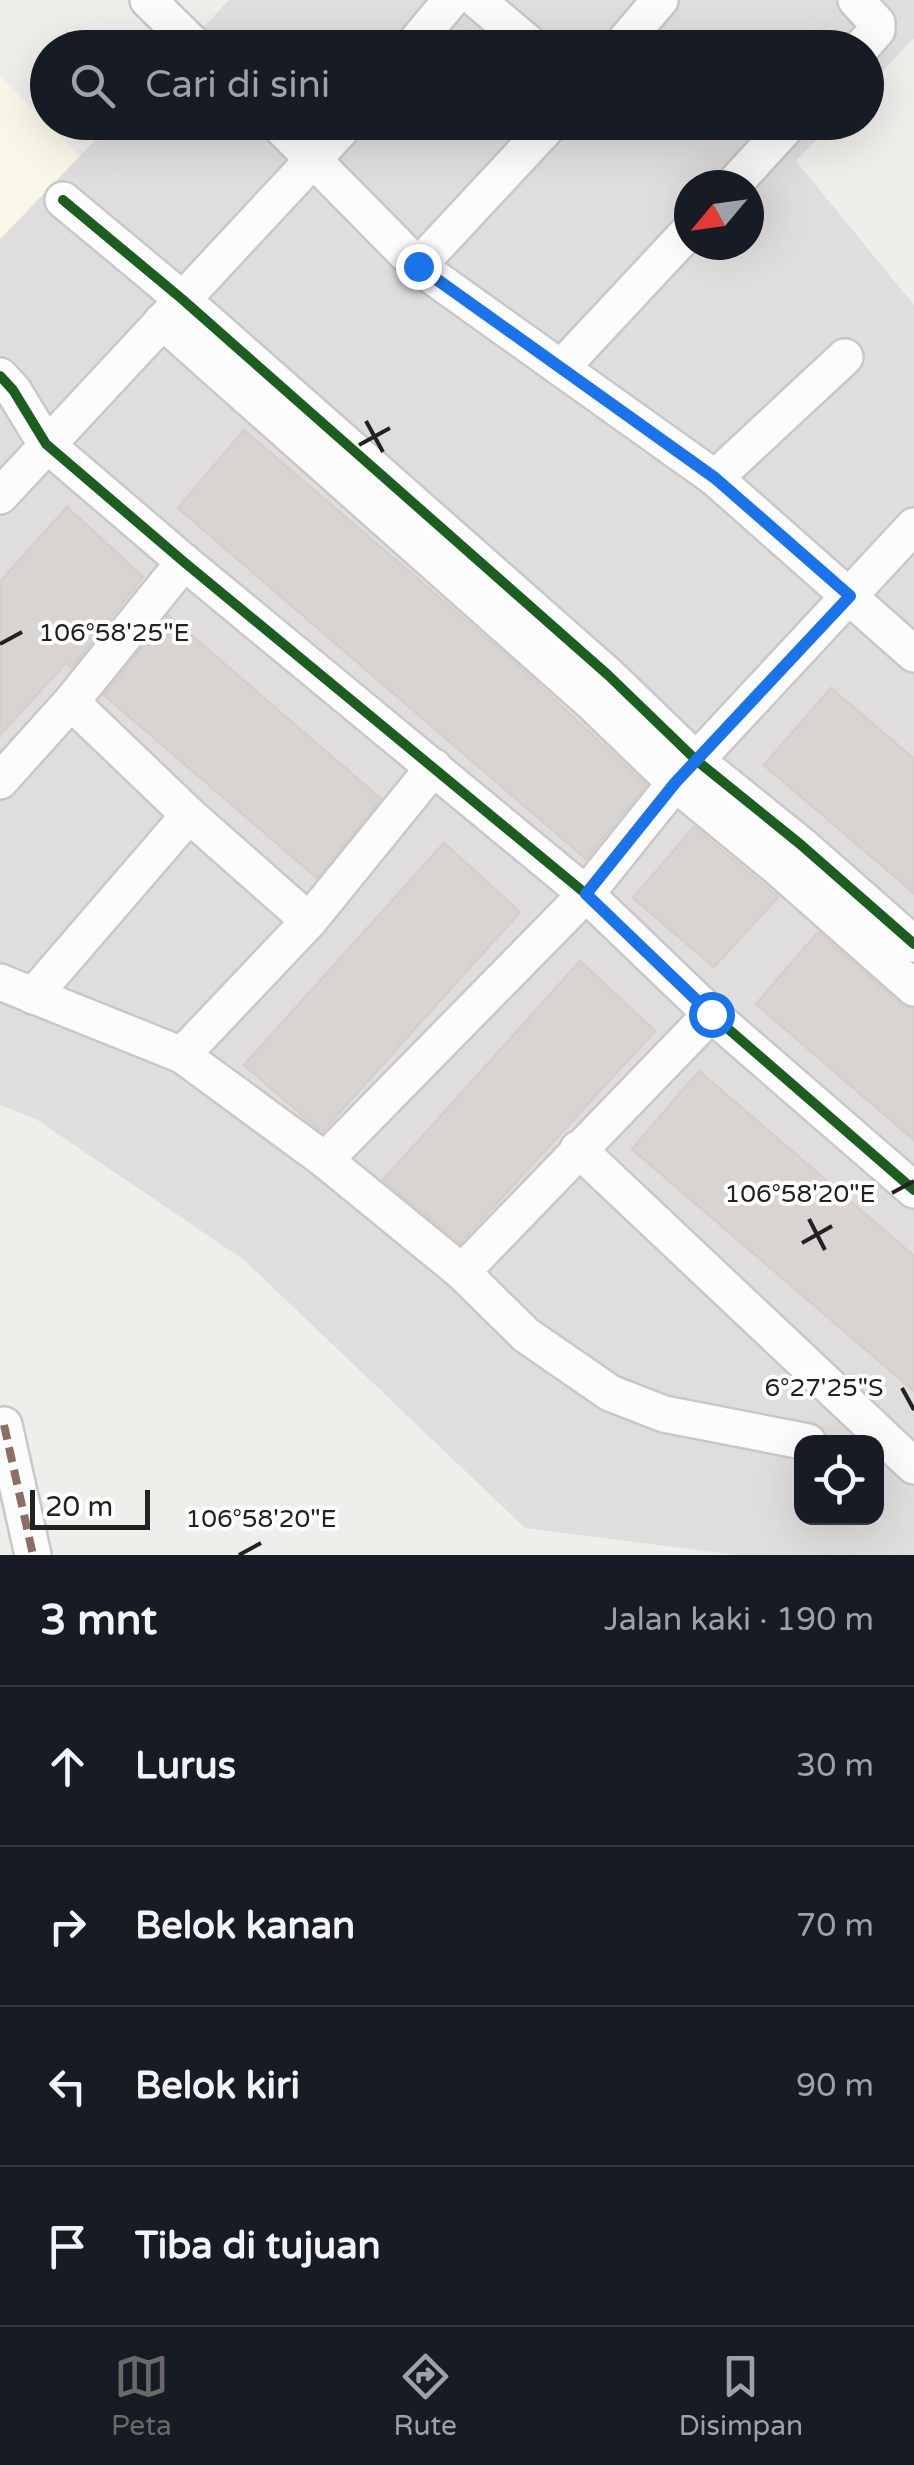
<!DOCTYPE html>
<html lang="id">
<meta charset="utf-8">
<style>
body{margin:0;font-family:"Varela Round",sans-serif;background:#20242c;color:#f1f3f6}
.controls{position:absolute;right:30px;bottom:30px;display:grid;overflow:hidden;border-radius:20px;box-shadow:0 10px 40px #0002}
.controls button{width:90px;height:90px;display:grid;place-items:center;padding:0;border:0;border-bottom:2px solid #363941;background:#171b24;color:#f1f3f6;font:50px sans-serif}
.compass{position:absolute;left:674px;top:170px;width:90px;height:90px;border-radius:50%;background:#171b24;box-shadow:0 10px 40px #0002;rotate:241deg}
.scale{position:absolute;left:30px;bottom:25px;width:120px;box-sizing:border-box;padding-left:10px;border:5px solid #222;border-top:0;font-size:28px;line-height:35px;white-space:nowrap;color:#222;-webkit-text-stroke:8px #fff;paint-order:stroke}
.stop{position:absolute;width:30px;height:30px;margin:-22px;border:8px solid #1a73e8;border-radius:50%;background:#fff}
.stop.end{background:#1a73e8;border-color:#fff;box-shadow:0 2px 10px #0008}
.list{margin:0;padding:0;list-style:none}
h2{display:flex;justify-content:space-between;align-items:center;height:130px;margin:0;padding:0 40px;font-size:42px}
h2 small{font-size:32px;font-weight:400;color:#9ea1a6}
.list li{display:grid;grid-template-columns:65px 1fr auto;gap:30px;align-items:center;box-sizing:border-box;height:160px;padding:0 40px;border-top:2px solid #363941}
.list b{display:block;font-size:38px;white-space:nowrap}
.list em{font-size:32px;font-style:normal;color:#9ea1a6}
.icon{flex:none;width:55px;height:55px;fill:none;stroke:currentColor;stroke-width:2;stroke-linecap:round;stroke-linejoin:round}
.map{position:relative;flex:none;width:914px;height:1555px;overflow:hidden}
.search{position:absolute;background:#171b24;box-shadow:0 10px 40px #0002;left:30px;right:30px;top:30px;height:110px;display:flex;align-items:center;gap:25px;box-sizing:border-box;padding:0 35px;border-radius:55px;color:#9ea1a6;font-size:38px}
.sheet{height:770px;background:#171b24}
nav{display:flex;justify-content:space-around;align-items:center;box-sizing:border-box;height:140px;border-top:2px solid #363941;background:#171b24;font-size:28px;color:#9ea1a6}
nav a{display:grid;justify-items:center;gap:5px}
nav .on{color:#6a6968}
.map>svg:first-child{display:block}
</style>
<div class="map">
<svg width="914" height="1555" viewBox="0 0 914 1555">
<rect width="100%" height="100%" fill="#f0eeeb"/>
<g fill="#dfdedc" fill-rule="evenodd">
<polygon points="229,0 914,0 914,38 867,87 866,48 184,48"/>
<path d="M112 123H832L796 161 914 305V1555H736L525 1528 244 1260 36 1119 0 1105V239ZM689 185H749V245H689ZM802 1442H876V1518H802Z"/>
</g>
<polygon fill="#f8f7e8" points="0,76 80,156 0,239"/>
<g fill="#d7d4d2" stroke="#d3d0cc" stroke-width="2.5">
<polygon points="244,430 511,659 646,785 586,859 178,508"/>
<polygon points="67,507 143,577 72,667 66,663 0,735 0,582"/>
<polygon points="168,615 381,799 317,878 104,695"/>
<polygon points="831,688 914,759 914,893 764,765"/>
<polygon points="694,827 778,897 714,967 633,898"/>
<polygon points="444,843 520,912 322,1132 244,1065"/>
<polygon points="818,932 900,1004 914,1009 914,1140 756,1004"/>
<polygon points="580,961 655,1031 460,1243 383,1180"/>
<polygon points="699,1071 914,1256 914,1391 632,1149"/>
</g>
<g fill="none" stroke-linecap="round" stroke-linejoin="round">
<defs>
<g id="street">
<polyline points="148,0 197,48"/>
<polyline points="477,0 534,48"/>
<polyline points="856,0 877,23 877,30 861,48"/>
<polyline points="411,48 451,0"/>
<polyline points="619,48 660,0"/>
<polyline points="276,122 418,266 715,478 914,654"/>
<polyline points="733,185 791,122"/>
<polyline points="63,200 182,299 608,675 696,760 800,844 914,944"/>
<polyline points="418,266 552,122"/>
<polyline points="162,321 591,702 675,783 777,867 914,988"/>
<polyline points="561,368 689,231"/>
<polyline points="0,376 13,390 46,444 184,562 586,894 711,1014 914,1190"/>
<polyline points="715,478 845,357"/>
<polyline points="0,496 348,122"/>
<polyline points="71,702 189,815 309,921"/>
<polyline points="0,781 71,702 184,562"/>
<polyline points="0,982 182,1055 325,1160 462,1272 526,1335 610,1393 664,1414 808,1442"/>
<polyline points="33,996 189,815"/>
<polyline points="182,1055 309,921 434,767"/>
<polyline points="578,1149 914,1466"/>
<polyline points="325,1160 586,894 675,783 914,526"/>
<polyline points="462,1272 711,1014"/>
<polyline points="4,1425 33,1555"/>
</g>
</defs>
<use href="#street" stroke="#c9c8c7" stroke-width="40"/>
<use href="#street" stroke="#fdfcfc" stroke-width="35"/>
<polyline stroke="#8d6e63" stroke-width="8" stroke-dasharray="15 8" stroke-linecap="butt" points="4,1425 33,1555"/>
<defs>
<g id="cycleway">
<polyline points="63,200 182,299 608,675 696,760 800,844 914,944"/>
<polyline points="0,376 13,390 46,444 184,562 586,894 711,1014 914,1190"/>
</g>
</defs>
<use href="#cycleway" stroke="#fff" stroke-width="16"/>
<use href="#cycleway" stroke="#1b5e20" stroke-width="10"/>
</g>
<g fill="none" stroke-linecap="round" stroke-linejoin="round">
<polyline stroke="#1a73e8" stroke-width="12" points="418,266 715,478 850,596 675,783 586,894 711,1014"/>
</g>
<path fill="none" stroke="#222" stroke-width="4" d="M366 421 383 452M359 445 390 428M0 644 22 632M892 1193 914 1181M809 1219 825 1250M802 1243 832 1226M902 1388 914 1410M239 1555 261 1543"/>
<g font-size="25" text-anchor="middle" fill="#222" stroke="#fff" stroke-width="8" stroke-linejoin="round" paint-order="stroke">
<text x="114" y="641">106°58'25"E</text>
<text x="800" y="1202">106°58'20"E</text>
<text x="824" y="1396">6°27'25"S</text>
<text x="261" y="1527">106°58'20"E</text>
</g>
</svg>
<div class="controls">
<button><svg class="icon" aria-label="locate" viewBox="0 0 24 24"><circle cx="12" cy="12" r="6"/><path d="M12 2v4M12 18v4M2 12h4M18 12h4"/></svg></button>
</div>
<svg class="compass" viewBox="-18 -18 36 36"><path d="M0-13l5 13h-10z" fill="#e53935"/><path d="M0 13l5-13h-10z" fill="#9ea1a6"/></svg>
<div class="scale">20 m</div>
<div class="stop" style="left:711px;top:1014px"></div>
<div class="stop end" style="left:418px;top:266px"></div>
<div class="search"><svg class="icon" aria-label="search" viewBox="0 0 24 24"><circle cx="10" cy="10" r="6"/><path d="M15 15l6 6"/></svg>Cari di sini</div>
</div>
<section class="sheet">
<h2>3 mnt<small>Jalan kaki · 190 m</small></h2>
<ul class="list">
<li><svg class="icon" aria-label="ahead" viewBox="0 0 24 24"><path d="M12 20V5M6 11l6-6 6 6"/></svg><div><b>Lurus</b></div><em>30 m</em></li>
<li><svg class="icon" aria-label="right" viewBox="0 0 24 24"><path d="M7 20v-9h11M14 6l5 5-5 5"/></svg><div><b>Belok kanan</b></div><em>70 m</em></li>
<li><svg class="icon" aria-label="left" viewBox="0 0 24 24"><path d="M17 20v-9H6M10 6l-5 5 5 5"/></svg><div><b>Belok kiri</b></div><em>90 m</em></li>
<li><svg class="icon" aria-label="arrive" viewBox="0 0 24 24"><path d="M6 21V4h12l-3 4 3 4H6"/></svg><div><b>Tiba di tujuan</b></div></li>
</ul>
</section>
<nav>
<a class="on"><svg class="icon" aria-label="map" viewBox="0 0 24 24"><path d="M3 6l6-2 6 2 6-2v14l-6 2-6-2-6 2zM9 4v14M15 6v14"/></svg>Peta</a>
<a><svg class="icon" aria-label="directions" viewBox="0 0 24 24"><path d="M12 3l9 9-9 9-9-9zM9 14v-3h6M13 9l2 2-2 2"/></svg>Rute</a>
<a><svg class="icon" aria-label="saved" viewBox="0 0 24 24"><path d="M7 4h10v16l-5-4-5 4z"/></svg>Disimpan</a>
</nav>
